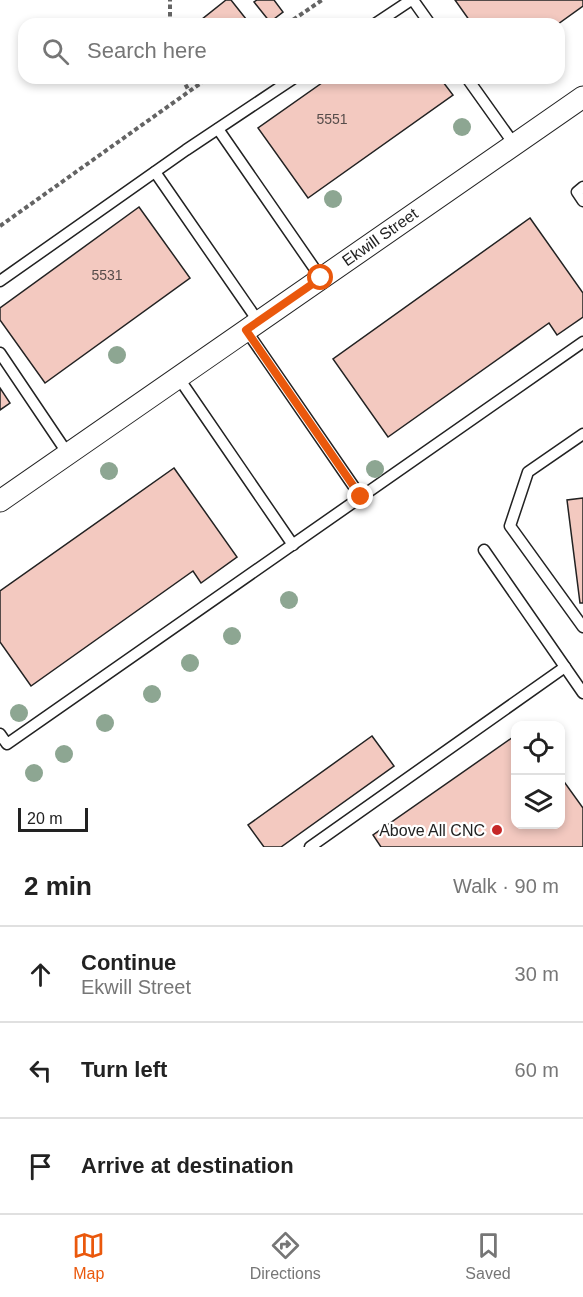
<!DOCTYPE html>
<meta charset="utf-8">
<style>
body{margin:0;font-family:Helvetica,sans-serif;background:#f2f2f2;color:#222}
.controls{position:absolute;right:18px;bottom:18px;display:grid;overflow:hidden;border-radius:12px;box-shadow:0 3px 9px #0003}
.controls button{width:54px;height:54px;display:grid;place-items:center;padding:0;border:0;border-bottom:2px solid #e0e0e0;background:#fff;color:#222;font:30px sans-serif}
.scale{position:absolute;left:18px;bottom:15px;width:70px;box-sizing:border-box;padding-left:6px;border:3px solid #222;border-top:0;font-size:16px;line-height:21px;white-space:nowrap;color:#222;-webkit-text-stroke:4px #fff;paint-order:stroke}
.stop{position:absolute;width:18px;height:18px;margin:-14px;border:4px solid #ea580c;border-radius:50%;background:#fff}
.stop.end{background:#ea580c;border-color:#fff;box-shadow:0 2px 6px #0008}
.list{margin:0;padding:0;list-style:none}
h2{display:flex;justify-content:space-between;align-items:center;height:78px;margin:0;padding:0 24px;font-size:26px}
h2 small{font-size:20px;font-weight:400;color:#767676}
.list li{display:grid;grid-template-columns:39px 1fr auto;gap:18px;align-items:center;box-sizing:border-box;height:96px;padding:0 24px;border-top:2px solid #e0e0e0}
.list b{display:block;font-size:22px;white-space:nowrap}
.list p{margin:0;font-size:20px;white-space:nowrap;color:#767676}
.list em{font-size:20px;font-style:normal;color:#767676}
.icon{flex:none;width:33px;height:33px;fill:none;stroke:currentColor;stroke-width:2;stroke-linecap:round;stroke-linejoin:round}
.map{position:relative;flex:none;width:583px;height:847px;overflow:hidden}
.search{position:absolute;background:#fff;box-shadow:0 3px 9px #0003;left:18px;right:18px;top:18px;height:66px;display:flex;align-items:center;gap:15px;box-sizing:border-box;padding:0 21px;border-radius:18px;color:#767676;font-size:22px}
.sheet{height:366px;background:#fff}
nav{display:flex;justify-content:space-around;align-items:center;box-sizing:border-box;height:84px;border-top:2px solid #e0e0e0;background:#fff;font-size:16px;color:#767676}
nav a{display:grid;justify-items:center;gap:3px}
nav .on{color:#ea580c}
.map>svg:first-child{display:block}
</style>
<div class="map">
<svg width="583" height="847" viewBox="0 0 583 847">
<rect width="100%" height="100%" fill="#fff"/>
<g fill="#f3c9c0" stroke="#222" stroke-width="1.5">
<polygon points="226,0 231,0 250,24 204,24 201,20"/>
<polygon points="257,0 274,0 283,12 270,22 254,2"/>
<polygon points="455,0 583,0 583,6 558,24 472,24"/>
<polygon points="329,78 440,78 453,95 308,198 258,128"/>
<polygon points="139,207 190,278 45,383 0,320 0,308"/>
<polygon points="530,218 583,293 583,317 557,335 549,323 388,437 333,359"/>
<polygon points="0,388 10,403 0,410"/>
<polygon points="174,468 237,557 201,583 193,571 31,686 0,642 0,591"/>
<polygon points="583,498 583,603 580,603 567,500"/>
<polygon points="516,735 516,824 560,824 560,776 583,808 583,847 381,847 373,835"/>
<polygon points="372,736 394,766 281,847 264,847 248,825"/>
</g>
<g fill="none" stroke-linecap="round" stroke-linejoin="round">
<defs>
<g id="service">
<polyline points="413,0 430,24"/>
<polyline points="375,24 411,0"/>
<polyline points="467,78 514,144"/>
<polyline points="218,129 321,278"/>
<polyline points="155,172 258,321"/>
<polyline points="583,187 577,192 583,201"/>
<polyline points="0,281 186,150 294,78"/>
<polyline points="246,330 361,497"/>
<polyline points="0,353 68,454"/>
<polyline points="178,377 293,545"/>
<polyline points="583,434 528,472 510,526 583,627"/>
<polyline points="484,550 583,693"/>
<polyline points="0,734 7,744 583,342"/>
<polyline points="310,847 565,667"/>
</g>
<polyline id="minor" points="0,501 583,97"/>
</defs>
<use href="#service" stroke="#222" stroke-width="13"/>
<use href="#minor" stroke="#222" stroke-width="23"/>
<g stroke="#646464" stroke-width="4" stroke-dasharray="4.5 3" stroke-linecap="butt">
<polyline points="170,24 170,0"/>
<polyline points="287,24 322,0"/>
<polyline points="182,78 189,91"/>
<polyline points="0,226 208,78"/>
</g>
<use href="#service" stroke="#fff" stroke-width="10"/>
<use href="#minor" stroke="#fff" stroke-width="21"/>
</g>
<g fill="#8da692">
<circle cx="462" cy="127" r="9"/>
<circle cx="333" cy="199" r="9"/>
<circle cx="117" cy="355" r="9"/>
<circle cx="375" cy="469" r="9"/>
<circle cx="109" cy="471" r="9"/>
<circle cx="289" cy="600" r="9"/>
<circle cx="232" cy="636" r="9"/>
<circle cx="190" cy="663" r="9"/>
<circle cx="152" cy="694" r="9"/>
<circle cx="19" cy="713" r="9"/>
<circle cx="105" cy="723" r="9"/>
<circle cx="64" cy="754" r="9"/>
<circle cx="34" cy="773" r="9"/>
</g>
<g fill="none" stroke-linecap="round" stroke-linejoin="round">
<polyline stroke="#ea580c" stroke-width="8" points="321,278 246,330 361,497"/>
</g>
<circle fill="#c62828" stroke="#fff" stroke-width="2" cx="497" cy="830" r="6"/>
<g text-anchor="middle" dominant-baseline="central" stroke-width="4.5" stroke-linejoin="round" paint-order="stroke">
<g font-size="14" fill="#564c4a">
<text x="332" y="119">5551</text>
<text x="107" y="275">5531</text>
</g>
<g font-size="16" fill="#222" stroke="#fff">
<text transform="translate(380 237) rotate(-35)">Ekwill Street</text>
</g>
<g font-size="16" fill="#222" stroke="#fff" text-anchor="end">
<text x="485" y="830">Above All CNC</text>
</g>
</g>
</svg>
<div class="controls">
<button><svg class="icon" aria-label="locate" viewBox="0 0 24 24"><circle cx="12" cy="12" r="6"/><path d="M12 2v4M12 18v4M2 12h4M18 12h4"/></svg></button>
<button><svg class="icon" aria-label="layers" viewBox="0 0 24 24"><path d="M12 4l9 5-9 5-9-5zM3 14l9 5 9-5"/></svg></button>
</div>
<div class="scale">20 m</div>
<div class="stop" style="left:321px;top:278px"></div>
<div class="stop end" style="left:361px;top:497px"></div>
<div class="search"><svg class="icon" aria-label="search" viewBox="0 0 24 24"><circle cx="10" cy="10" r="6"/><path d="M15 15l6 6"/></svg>Search here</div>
</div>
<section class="sheet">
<h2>2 min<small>Walk · 90 m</small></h2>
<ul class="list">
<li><svg class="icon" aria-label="ahead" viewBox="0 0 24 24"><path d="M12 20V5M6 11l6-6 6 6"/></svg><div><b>Continue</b><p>Ekwill Street</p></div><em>30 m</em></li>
<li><svg class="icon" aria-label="left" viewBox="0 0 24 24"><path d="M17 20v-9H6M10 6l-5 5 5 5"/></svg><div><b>Turn left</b></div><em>60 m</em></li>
<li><svg class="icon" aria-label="arrive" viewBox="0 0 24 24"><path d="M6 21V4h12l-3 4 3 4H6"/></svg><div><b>Arrive at destination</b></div></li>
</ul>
</section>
<nav>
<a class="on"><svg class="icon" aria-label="map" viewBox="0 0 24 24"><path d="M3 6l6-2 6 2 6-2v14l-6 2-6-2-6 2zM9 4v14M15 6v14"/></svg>Map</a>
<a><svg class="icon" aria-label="directions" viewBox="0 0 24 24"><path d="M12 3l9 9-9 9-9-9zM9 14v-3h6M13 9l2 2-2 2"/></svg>Directions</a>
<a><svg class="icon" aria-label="saved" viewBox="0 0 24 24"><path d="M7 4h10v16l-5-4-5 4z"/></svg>Saved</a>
</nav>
